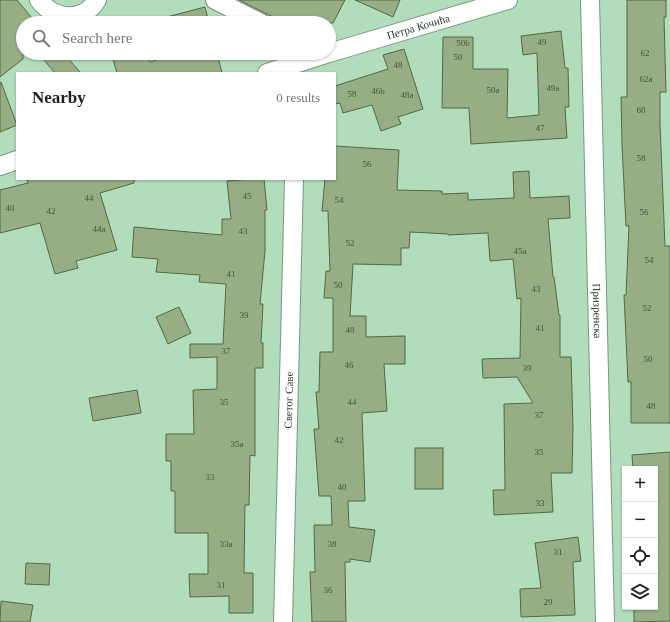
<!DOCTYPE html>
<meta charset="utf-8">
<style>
body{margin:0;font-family:Georgia,serif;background:#f6f6f6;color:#202124}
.controls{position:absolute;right:12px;bottom:12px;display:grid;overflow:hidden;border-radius:0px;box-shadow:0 1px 3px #0004}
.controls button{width:36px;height:36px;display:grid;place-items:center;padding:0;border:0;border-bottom:1px solid #e0e0e0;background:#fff;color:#202124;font:20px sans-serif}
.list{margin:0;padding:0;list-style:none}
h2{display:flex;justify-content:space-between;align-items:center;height:52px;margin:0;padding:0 16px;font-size:17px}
h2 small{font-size:13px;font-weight:400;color:#757577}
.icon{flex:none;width:22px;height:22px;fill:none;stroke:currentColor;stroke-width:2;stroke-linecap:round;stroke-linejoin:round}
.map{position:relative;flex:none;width:670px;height:622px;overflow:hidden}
.search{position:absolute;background:#fff;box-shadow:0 1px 3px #0004;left:16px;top:16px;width:320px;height:44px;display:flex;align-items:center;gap:10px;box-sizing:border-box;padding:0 14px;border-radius:22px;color:#757577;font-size:15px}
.panel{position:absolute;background:#fff;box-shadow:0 1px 3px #0004;left:16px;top:72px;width:320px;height:108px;border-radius:0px}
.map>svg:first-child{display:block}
</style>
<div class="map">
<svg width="670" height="622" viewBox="0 0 670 622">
<rect width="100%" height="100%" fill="#b2ddbc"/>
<g fill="#97ae85" stroke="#536942">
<polygon points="0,0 17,0 36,23 23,23 23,59 0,77"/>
<polygon points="239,0 345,0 333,23 285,23"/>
<polygon points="355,0 400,0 393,17"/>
<polygon points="627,0 666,0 666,17 664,17 666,92 660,92 660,124 665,246 670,246 670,423 631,423 631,382 628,382 624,295 626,295 629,226 626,226 622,145 621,97 627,97"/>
<polygon points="205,7 209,23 163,23 163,18"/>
<polygon points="561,31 565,68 568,68 569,107 565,107 567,138 471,144 469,108 442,108 443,37 473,37 473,69 508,69 507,118 539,115 537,53 523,55 521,36"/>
<polygon points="404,49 423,109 398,117 401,124 381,131 372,105 343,113 340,103 335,104 335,86 388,69 383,55"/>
<polygon points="38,53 63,53 81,73 55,73"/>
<polygon points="111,53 147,53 150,62 177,53 217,53 222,73 117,73"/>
<polygon points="1,82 17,125 0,132 0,82"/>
<polygon points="335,146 399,150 397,190 442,191 442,194 468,193 468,200 514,198 513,172 529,171 530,198 569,196 570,218 548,219 553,277 554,277 559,315 560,315 560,357 571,357 573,427 572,473 551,473 553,512 494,515 493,490 505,490 504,404 533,403 517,377 483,378 482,359 520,358 521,298 517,299 513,259 490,261 488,233 448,235 448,234 410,232 409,248 401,248 401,265 353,264 350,316 366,316 366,337 405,336 405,364 384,364 387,411 362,413 365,501 348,501 349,527 375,530 370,562 350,559 350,562 345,562 346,622 312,622 310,572 315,572 314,525 332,525 331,496 319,496 314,429 319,429 316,392 319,392 320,352 333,352 333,298 324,298 326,271 330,271 328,211 322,211 325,179 335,179"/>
<polygon points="27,179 134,179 134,183 100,193 117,250 76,261 78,268 55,274 40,223 0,233 0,190 28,183"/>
<polygon points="250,179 264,179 267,210 265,210 265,251 260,304 263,304 261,343 263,343 263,368 255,368 255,456 250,455 249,505 245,505 244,573 253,573 253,613 229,613 229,596 190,597 189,574 208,574 208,533 175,533 175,491 171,491 171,461 166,461 166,434 194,434 193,390 217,389 217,357 190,358 190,344 223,344 226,284 199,282 200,275 156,272 158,259 132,257 134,227 222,235 222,219 231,219 227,181"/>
<polygon points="179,307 191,333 168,344 156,317"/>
<polygon points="137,390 141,413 93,421 89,398"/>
<rect x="415" y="448" width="28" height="41"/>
<polygon points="670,452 670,621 634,622 634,607 655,607 655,469 633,469 632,455"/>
<polygon points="578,537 581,561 573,562 575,615 521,617 520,589 541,588 535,543"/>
<polygon points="26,563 50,564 49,585 25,584"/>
<polygon points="1,601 33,605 30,622 0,622"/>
</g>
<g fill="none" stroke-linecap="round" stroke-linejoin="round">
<defs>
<g id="street">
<path d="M39 0C54 20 83 23 97 0"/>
<polyline points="215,0 261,23"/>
<path id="s1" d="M590 0 605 622"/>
<path id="s2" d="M329 53 508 0"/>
<polyline points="267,73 329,53"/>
<polyline points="0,166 17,160"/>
<path id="s3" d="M283 622 294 179"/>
</g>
</defs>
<use href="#street" stroke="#739b7c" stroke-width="20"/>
<use href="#street" stroke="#fff" stroke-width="18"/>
</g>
<g text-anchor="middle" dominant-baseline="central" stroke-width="4" stroke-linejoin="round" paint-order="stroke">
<g font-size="9" fill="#445743">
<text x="542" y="42">49</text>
<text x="463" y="43">50b</text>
<text x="645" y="53">62</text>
<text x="458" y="57">50</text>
<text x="398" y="65">48</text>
<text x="646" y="79">62a</text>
<text x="553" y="88">49a</text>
<text x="493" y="90">50a</text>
<text x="378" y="91">46b</text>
<text x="352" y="94">58</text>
<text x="407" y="95">48a</text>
<text x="641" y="110">60</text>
<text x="540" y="128">47</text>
<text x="641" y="158">58</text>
<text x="367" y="164">56</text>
<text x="247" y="196">45</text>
<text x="89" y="198">44</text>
<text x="339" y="200">54</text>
<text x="10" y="208">40</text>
<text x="51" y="211">42</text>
<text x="644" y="212">56</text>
<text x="99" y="229">44a</text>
<text x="243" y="231">43</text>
<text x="350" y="243">52</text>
<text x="520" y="251">45a</text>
<text x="649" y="260">54</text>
<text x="231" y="274">41</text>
<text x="338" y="285">50</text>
<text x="536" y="289">43</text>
<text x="647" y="308">52</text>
<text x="244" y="315">39</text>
<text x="540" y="328">41</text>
<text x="350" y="330">48</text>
<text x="226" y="351">37</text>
<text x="648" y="359">50</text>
<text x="349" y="365">46</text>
<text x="527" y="368">39</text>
<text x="224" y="402">35</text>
<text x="352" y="402">44</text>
<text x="651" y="406">48</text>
<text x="539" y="415">37</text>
<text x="339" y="440">42</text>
<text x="237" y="444">35a</text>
<text x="539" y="452">35</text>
<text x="210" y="477">33</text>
<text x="342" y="487">40</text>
<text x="540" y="503">33</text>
<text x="226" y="544">33a</text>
<text x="332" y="544">38</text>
<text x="558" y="552">31</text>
<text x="221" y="585">31</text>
<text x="328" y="590">36</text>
<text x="548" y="602">29</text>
</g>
<g font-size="11" fill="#293a2d" stroke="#b2ddbc">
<text stroke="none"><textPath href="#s2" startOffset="93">Петра Кочића</textPath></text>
<text stroke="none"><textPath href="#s1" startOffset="311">Призренска</textPath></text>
<text stroke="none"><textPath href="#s3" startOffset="222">Светог Саве</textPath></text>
</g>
</g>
</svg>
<div class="controls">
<button>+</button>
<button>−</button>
<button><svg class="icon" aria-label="locate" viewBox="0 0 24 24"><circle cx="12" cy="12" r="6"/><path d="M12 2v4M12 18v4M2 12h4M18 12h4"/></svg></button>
<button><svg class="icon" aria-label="layers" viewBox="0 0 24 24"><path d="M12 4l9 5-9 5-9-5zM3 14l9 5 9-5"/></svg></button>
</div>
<div class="search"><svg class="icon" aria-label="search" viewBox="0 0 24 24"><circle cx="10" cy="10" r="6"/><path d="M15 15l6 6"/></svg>Search here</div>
<section class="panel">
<h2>Nearby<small>0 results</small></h2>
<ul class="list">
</ul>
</section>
</div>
